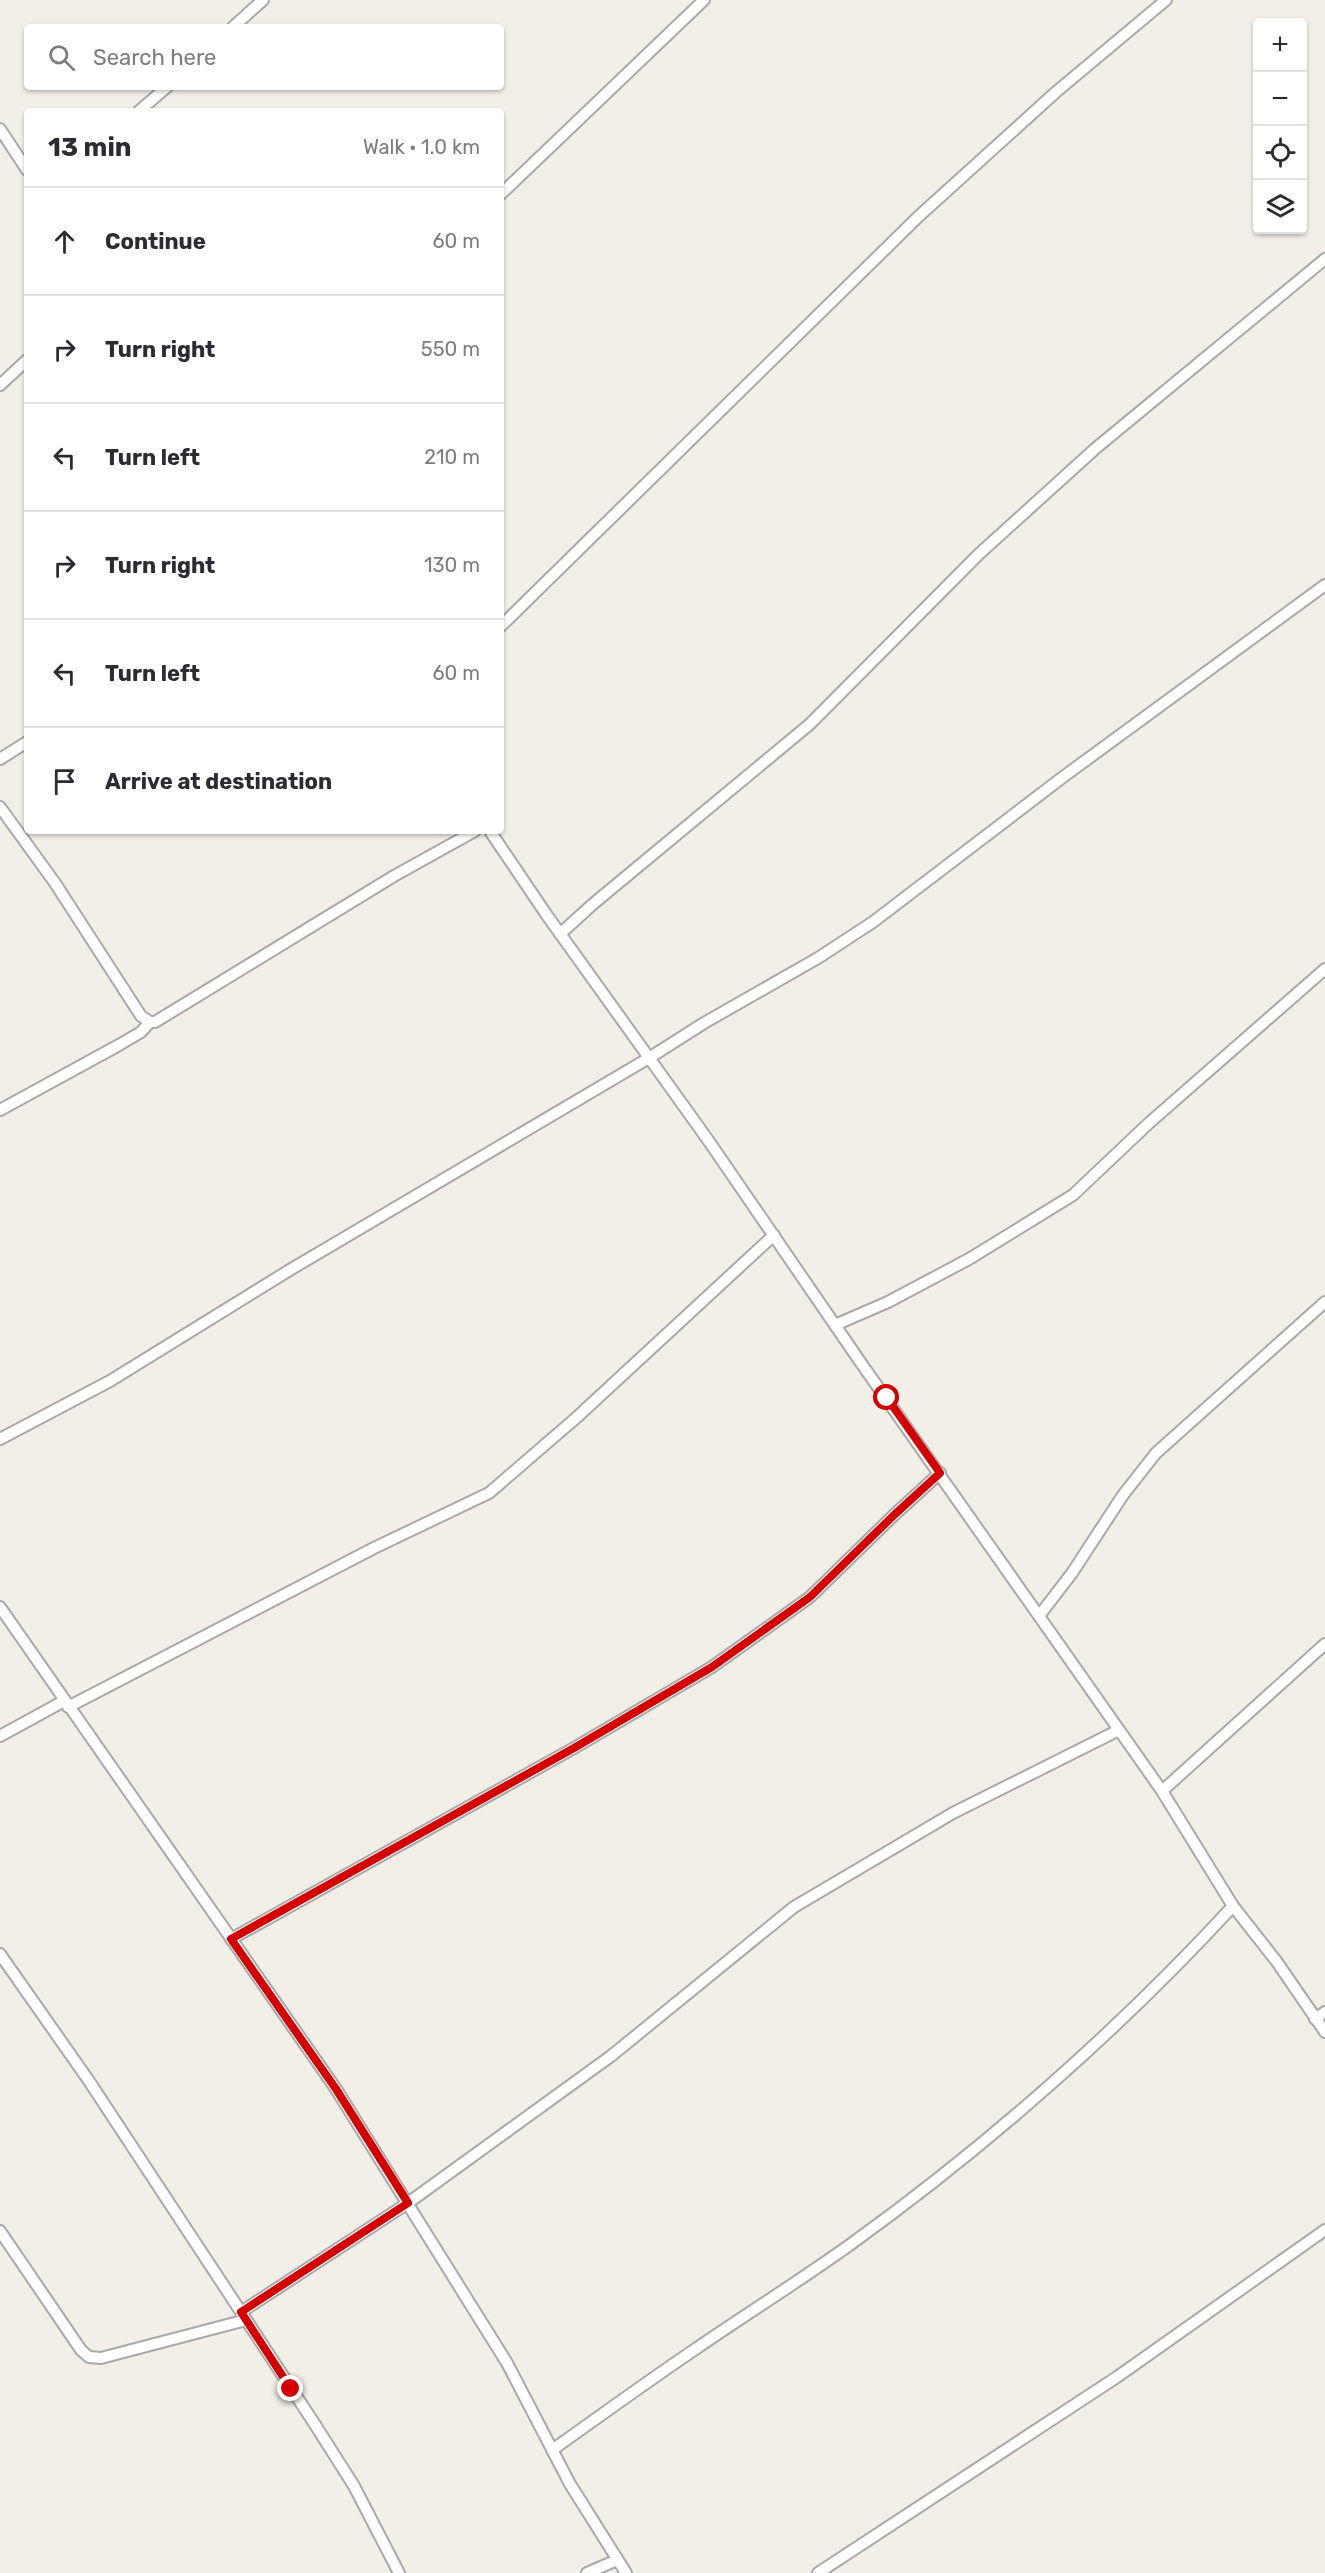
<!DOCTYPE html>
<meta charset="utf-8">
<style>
body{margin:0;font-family:Rubik,sans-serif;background:#f2f2f3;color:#2b2b33}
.controls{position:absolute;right:18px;top:18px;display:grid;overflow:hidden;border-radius:6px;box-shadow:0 2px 4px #0004}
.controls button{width:54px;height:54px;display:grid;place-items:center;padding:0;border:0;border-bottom:2px solid #e1e1e2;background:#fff;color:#2b2b33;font:30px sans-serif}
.stop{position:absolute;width:18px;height:18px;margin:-14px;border:4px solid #d40000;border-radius:50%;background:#fff}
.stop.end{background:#d40000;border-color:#fff;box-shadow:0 2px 6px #0008}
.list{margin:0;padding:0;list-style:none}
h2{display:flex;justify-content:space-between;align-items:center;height:78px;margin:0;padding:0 24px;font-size:26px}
h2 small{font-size:20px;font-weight:400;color:#7c7c81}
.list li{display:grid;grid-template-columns:39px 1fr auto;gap:18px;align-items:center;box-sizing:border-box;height:108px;padding:0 24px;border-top:2px solid #e1e1e2}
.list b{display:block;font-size:22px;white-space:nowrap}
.list em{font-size:20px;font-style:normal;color:#7c7c81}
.icon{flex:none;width:33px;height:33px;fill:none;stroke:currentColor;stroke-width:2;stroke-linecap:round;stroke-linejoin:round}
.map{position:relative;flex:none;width:1325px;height:2573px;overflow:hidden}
.search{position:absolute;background:#fff;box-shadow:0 2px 4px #0004;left:24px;top:24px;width:480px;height:66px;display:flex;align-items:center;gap:15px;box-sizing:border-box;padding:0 21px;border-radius:6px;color:#7c7c81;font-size:22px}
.panel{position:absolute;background:#fff;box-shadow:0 2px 4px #0004;left:24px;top:108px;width:480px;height:726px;border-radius:6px}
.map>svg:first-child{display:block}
</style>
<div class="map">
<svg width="1325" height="2573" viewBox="0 0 1325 2573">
<rect width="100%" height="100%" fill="#f2efe9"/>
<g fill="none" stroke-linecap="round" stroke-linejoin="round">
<defs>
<g id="minor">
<polyline points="233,27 263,0"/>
<polyline points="139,111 167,87"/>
<polyline points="0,129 27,170"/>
<polyline points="501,194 704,0"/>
<polyline points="0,385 27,360"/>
<polyline points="501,626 919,216 1056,92 1166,0"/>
<polyline points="0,759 27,742"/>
<polyline points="0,807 55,883 141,1016 150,1022 155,1022 394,876 475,831"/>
<polyline points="490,831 546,914 708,1140 861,1363 1162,1791 1233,1906 1277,1962 1325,2032"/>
<polyline points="560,934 593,904 810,724 979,554 1096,448 1325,259"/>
<polyline points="0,1110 119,1045 141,1032 150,1022"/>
<polyline points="835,1325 888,1302 969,1259 1073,1195 1149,1123 1325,969"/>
<polyline points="0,1439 110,1381 288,1271 649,1058 704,1023 818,958 873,922 1063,777 1325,585"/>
<polyline points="0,1607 336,2089 507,2363 570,2484 626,2573"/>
<polyline points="1039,1616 1072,1573 1123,1495 1156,1453 1325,1302"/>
<polyline points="68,1707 374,1548 489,1493 576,1418 774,1235"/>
<polyline points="0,1736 64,1701"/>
<polyline points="1162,1791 1325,1644"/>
<polyline points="231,1939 574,1748 712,1667 810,1597 893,1516 940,1473"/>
<polyline points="0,1954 89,2081 314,2423 354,2486 399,2573"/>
<polyline points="1315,2019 1325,2012"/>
<polyline points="0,2231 81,2350 89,2357 101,2358 246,2320"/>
<polyline points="241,2312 408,2203 611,2056 794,1907 953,1813 1119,1730"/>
<path d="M552 2450C600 2416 648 2381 697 2348 748 2313 801 2280 851 2244 987 2146 1120 2029 1233 1906"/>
<polyline points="587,2573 617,2560 621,2565"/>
<polyline points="818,2573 1117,2377 1325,2230"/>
</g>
</defs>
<use href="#minor" stroke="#a9a9a9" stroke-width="14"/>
<use href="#minor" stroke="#fff" stroke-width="10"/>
</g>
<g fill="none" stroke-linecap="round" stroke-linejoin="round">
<polyline stroke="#d40000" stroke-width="8" points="291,2389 241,2312 408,2203 336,2089 231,1939 574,1748 712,1667 810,1597 893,1516 940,1473 887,1398"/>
</g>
</svg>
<div class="controls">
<button>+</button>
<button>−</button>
<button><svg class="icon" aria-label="locate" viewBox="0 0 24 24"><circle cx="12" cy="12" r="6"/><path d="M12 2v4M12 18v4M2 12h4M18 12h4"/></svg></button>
<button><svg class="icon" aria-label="layers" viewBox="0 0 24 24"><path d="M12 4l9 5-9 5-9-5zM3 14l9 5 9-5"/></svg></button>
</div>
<div class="stop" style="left:887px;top:1398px"></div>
<div class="stop end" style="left:291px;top:2389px"></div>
<div class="search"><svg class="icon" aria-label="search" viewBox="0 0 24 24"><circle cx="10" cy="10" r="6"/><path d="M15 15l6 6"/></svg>Search here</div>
<section class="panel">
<h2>13 min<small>Walk · 1.0 km</small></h2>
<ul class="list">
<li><svg class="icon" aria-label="ahead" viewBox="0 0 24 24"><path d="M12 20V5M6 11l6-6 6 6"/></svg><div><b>Continue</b></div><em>60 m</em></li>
<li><svg class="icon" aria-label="right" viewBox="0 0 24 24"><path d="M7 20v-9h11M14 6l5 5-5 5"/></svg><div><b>Turn right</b></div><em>550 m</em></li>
<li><svg class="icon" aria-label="left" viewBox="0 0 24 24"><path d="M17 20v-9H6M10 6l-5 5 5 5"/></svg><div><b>Turn left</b></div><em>210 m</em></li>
<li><svg class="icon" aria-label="right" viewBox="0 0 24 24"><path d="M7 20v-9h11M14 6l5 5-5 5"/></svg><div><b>Turn right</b></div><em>130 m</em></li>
<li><svg class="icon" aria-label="left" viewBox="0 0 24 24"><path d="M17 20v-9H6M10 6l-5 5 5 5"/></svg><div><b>Turn left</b></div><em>60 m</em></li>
<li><svg class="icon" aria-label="arrive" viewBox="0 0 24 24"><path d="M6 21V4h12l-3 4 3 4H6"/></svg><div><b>Arrive at destination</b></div></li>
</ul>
</section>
</div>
